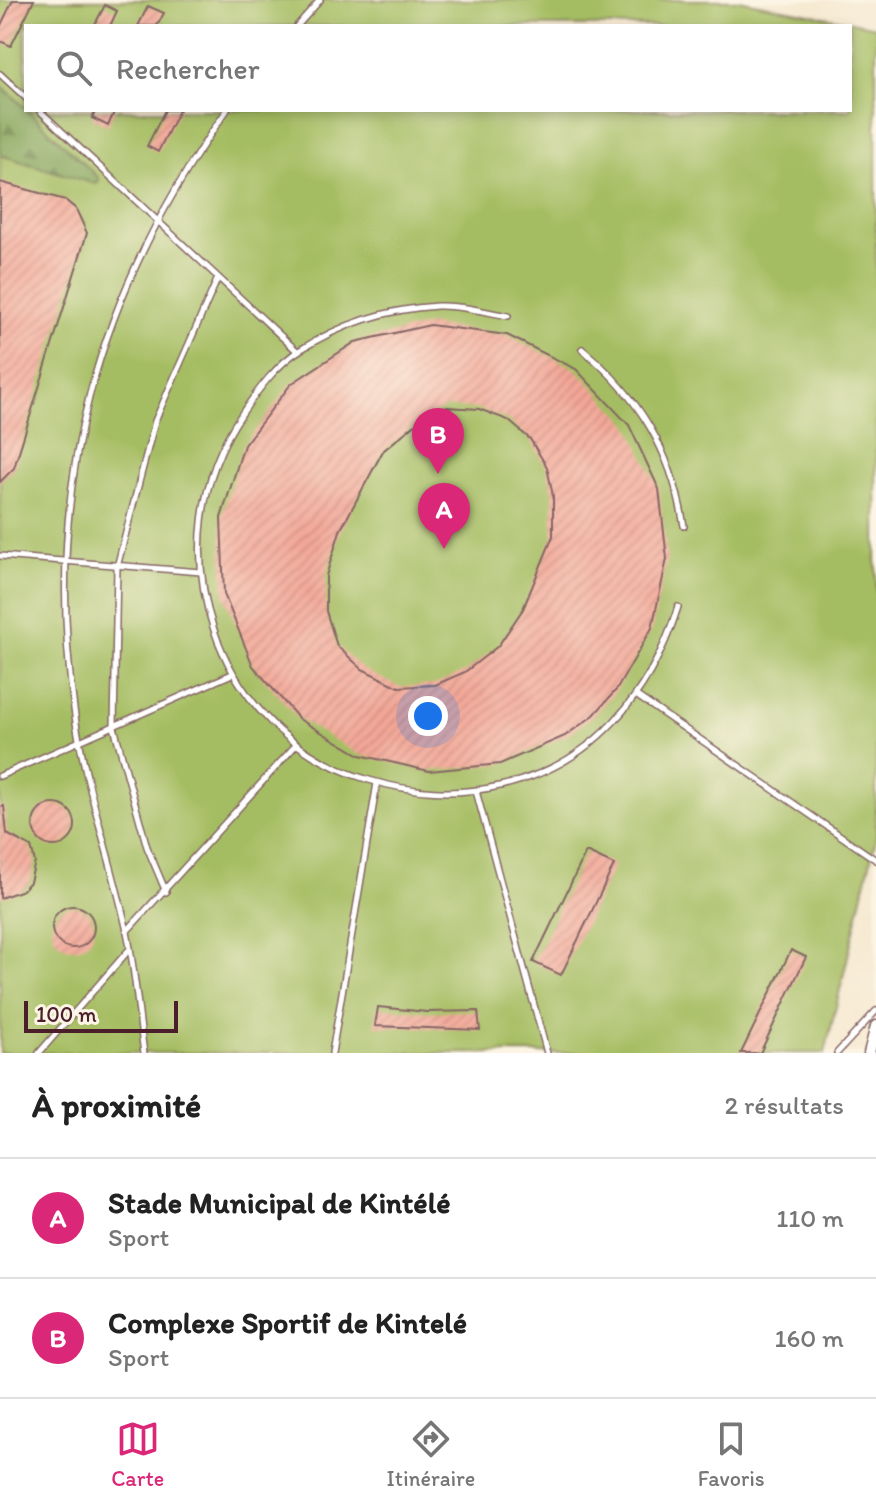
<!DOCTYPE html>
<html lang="fr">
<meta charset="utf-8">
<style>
body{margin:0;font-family:Itim,sans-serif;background:#f6f6f6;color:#222}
.scale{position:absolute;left:24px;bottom:20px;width:154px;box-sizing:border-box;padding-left:8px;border:4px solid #4a1f2b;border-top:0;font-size:22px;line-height:28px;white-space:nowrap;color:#4a1f2b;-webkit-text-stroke:6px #fcf5e5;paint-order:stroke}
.you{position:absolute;left:428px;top:716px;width:28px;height:28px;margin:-20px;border:6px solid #fff;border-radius:50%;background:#1a73e8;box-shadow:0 0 0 12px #1a73e833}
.badge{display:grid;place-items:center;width:52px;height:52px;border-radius:50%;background:#db2777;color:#fff;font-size:26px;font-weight:700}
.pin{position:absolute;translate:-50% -66px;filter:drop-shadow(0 2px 4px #0008)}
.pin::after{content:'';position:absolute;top:42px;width:28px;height:24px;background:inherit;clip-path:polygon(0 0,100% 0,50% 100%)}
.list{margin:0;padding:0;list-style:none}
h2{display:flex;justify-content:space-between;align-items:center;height:104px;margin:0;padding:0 32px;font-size:34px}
h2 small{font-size:26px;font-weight:400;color:#767676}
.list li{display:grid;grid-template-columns:52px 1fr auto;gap:24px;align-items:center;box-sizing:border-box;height:120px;padding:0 32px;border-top:2px solid #e0e0e0}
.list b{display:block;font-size:30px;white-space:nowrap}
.list p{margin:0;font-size:26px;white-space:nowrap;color:#767676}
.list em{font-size:26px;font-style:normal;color:#767676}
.icon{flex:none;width:44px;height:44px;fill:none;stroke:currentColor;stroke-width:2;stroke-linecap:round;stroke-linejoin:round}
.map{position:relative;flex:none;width:876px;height:1053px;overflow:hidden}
.search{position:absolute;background:#fff;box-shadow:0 4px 12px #0003;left:24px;right:24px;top:24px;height:88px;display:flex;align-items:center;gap:20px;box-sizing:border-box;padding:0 28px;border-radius:0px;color:#767676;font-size:30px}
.sheet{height:344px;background:#fff}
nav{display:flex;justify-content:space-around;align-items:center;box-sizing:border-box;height:112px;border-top:2px solid #e0e0e0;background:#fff;font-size:22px;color:#767676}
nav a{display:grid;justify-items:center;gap:4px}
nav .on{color:#db2777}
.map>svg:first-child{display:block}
</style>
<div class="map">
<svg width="876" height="1053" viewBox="0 0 876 1053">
<defs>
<pattern id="forest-firs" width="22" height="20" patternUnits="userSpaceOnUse" patternTransform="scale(2)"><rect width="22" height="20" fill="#84a458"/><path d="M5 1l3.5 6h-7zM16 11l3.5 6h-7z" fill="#6e8549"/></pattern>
<pattern id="building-hatch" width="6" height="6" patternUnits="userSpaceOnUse" patternTransform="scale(2)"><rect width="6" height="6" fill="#f2a696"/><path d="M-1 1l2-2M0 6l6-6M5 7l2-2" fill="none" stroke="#d18e81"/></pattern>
</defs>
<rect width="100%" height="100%" fill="#fcf5e5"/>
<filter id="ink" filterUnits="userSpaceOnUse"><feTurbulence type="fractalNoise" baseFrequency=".0125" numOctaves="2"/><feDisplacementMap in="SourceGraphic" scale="16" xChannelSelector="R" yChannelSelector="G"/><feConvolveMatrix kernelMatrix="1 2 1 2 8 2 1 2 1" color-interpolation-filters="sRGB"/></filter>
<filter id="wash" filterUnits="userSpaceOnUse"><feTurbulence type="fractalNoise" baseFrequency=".006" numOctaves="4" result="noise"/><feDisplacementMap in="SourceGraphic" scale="32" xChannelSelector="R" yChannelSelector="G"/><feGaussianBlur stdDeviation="1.8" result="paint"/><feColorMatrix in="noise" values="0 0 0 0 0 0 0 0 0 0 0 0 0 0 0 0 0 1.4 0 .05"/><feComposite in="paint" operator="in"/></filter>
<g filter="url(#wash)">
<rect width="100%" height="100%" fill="#f6e9d1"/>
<path fill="#a5bd62" stroke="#786e46" stroke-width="2" fill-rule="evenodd" d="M0 0H738L876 27V838L825 1053H0ZM26 26H850V110H26Z"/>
<polygon fill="url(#forest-firs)" stroke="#676242" stroke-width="2" points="0,84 97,176 99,181 95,184 0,155"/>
<g id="blocks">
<g fill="url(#building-hatch)" fill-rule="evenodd">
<polygon points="13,0 34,0 11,46 0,41 0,27"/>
<polygon points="105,5 117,11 110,26 94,26"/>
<polygon points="148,6 164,13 157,26 138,26"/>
<polygon points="96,110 115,110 108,126 92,118"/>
<polygon points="165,110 179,110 158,152 147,146"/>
<polygon points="0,182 65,200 76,209 87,233 14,468 0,482"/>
<path d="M430 325 507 335 576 369 629 425 659 489 667 559 652 628 617 689 594 715 565 736 500 764 429 771 360 755 299 719 253 666 224 594 221 518 244 445 291 384 355 342ZM446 407 479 409 508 420 530 439 547 467 553 496V536L523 609 498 646 465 672 435 685 399 687 362 669 337 646 326 611V576L340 531 383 451 414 425Z"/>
<circle cx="54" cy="825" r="21"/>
<polygon points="4,806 7,834 31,847 35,862 30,882 23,890 0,898 0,807"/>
<polygon points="586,852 614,865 561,975 533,962"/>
<circle cx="73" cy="927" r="21"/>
<polygon points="791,950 806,957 760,1053 741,1053"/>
<polygon points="378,1007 427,1012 478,1011 480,1030 375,1026"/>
</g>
</g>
</g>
<g filter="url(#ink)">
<use href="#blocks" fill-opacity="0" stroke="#866665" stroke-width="2"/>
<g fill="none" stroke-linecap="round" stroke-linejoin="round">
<defs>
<g id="service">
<polyline points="297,26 320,0"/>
<polyline points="0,74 26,98"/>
<polyline points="39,110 297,351"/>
<path d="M508 316C486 312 460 305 437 306 389 309 341 324 300 350 277 364 258 390 243 412 152 543 213 735 369 780 413 793 454 796 500 786 594 765 650 695 678 607"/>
<path d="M582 349C640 397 672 452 684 526"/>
<polyline points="0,556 201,572"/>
<polyline points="637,696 876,860"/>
<polyline points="0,776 232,674"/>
<polyline points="476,791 547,1053"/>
<polyline points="166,892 147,847 114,727 117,567 155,421 217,280"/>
<polyline points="127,931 295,746"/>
<polyline points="39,1053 128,951"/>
<path d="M144 1053C138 1012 135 968 126 927 110 855 84 783 74 709 43 485 96 294 227 110"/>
<polyline points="332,1053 377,783"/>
<polyline points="837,1053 876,1011"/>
</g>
<polyline id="minor" points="869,1053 876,1026"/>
</defs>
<use href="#service" stroke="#866665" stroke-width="8"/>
<use href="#minor" stroke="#866665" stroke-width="13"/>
<use href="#service" stroke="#fff" stroke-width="5"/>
<use href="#minor" stroke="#fff" stroke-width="10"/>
</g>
</g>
</svg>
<div class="scale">100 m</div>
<div class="you"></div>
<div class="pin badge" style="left:444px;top:549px">A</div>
<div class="pin badge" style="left:438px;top:474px">B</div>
<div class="search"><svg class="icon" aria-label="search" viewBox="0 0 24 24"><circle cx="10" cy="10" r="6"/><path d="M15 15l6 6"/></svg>Rechercher</div>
</div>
<section class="sheet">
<h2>À proximité<small>2 résultats</small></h2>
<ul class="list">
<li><span class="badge">A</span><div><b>Stade Municipal de Kintélé</b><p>Sport</p></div><em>110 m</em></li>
<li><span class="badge">B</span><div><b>Complexe Sportif de Kintelé</b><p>Sport</p></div><em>160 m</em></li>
</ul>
</section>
<nav>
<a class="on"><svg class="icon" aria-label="map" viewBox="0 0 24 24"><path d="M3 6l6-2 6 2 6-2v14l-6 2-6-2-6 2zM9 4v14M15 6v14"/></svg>Carte</a>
<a><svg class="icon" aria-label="directions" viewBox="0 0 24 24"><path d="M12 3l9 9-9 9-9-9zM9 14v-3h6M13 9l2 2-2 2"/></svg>Itinéraire</a>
<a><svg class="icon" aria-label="saved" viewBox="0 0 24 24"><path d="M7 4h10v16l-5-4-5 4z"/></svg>Favoris</a>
</nav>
